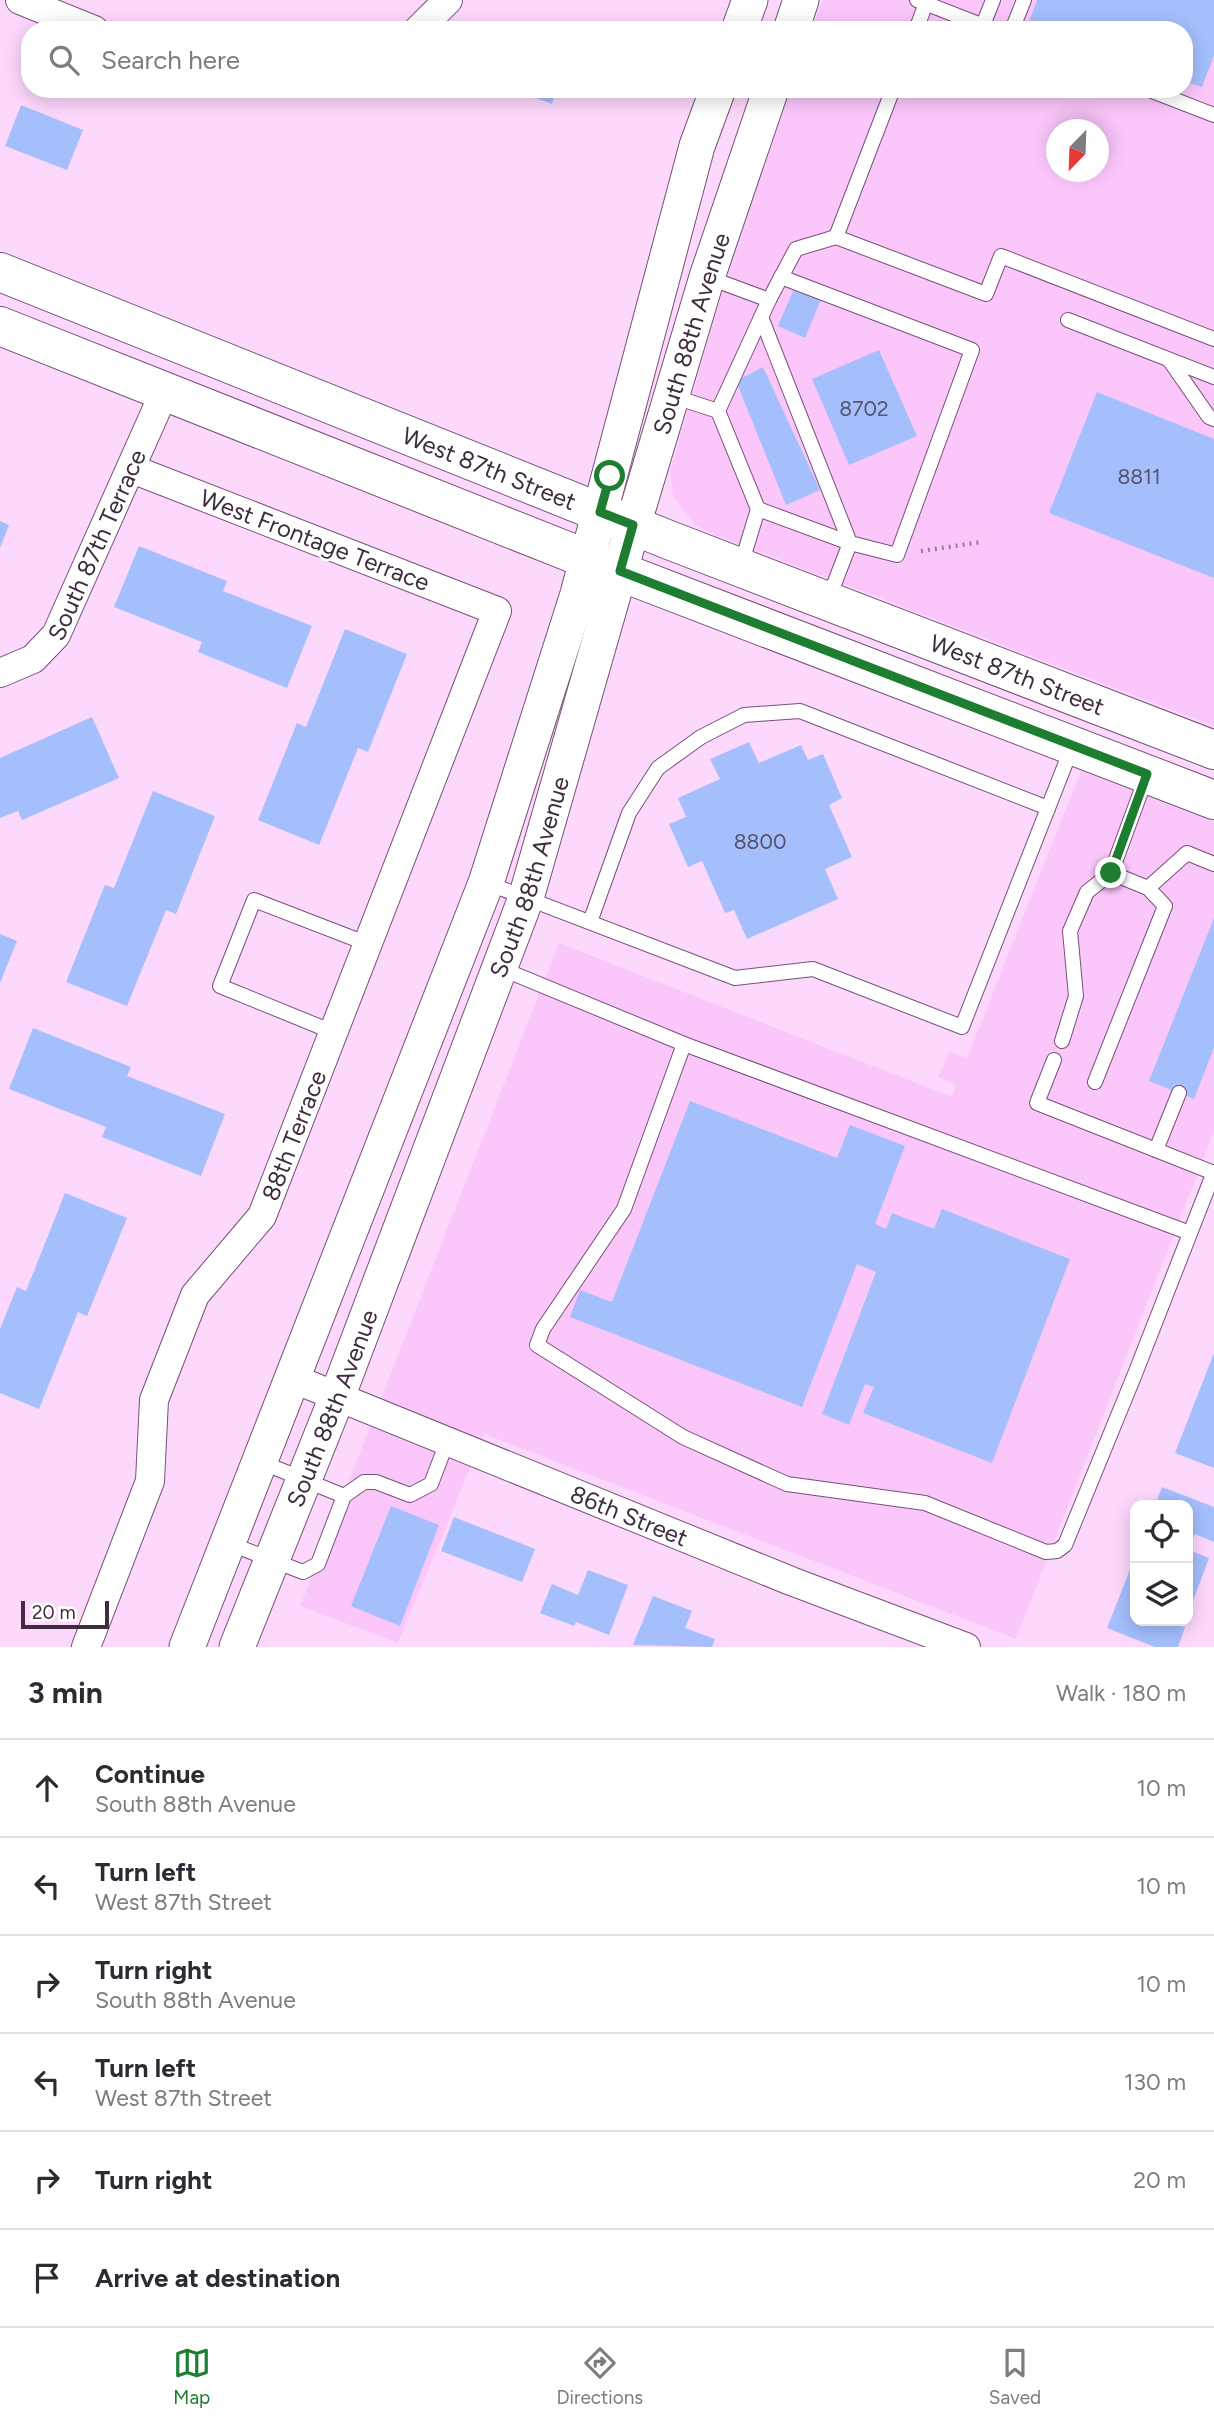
<!DOCTYPE html>
<meta charset="utf-8">
<style>
body{margin:0;font-family:Figtree,sans-serif;background:#f7f7f7;color:#2b2b33}
.controls{position:absolute;right:21px;bottom:21px;display:grid;overflow:hidden;border-radius:14px;box-shadow:0 4px 18px #0003}
.controls button{width:63px;height:63px;display:grid;place-items:center;padding:0;border:0;border-bottom:2px solid #e1e1e2;background:#fff;color:#2b2b33;font:35px sans-serif}
.compass{position:absolute;left:1046px;top:119px;width:63px;height:63px;border-radius:50%;background:#fff;box-shadow:0 4px 18px #0003;rotate:203deg}
.scale{position:absolute;left:21px;bottom:18px;width:88px;box-sizing:border-box;padding-left:7px;border:4px solid #3f2d3f;border-top:0;font-size:19px;line-height:24px;white-space:nowrap;color:#3f2d3f;-webkit-text-stroke:5px #fff;paint-order:stroke}
.stop{position:absolute;width:21px;height:21px;margin:-16px;border:5px solid #1d7e31;border-radius:50%;background:#fff}
.stop.end{background:#1d7e31;border-color:#fff;box-shadow:0 2px 7px #0008}
.list{margin:0;padding:0;list-style:none}
h2{display:flex;justify-content:space-between;align-items:center;height:91px;margin:0;padding:0 28px;font-size:30px}
h2 small{font-size:23px;font-weight:400;color:#7c7c81}
.list li{display:grid;grid-template-columns:46px 1fr auto;gap:21px;align-items:center;box-sizing:border-box;height:98px;padding:0 28px;border-top:2px solid #e1e1e2}
.list b{display:block;font-size:26px;white-space:nowrap}
.list p{margin:0;font-size:23px;white-space:nowrap;color:#7c7c81}
.list em{font-size:23px;font-style:normal;color:#7c7c81}
.icon{flex:none;width:38px;height:38px;fill:none;stroke:currentColor;stroke-width:2;stroke-linecap:round;stroke-linejoin:round}
.map{position:relative;flex:none;width:1214px;height:1647px;overflow:hidden}
.search{position:absolute;background:#fff;box-shadow:0 4px 18px #0003;left:21px;right:21px;top:21px;height:77px;display:flex;align-items:center;gap:18px;box-sizing:border-box;padding:0 24px;border-radius:28px;color:#7c7c81;font-size:26px}
.sheet{height:679px;background:#fff}
nav{display:flex;justify-content:space-around;align-items:center;box-sizing:border-box;height:98px;border-top:2px solid #e1e1e2;background:#fff;font-size:19px;color:#7c7c81}
nav a{display:grid;justify-items:center;gap:4px}
nav .on{color:#1d7e31}
.map>svg:first-child{display:block}
</style>
<div class="map">
<svg width="1214" height="1647" viewBox="0 0 1214 1647">
<rect width="100%" height="100%" fill="#fdd8fd"/>
<g fill="#fbc7fb" fill-rule="evenodd">
<path d="M822 0H1214V726L715 535 695 525 673 497 670 470 736 245 791 89H1184V30H812ZM1056 130H1098V172H1056Z"/>
<polygon points="1081,771 1214,822 1214,1132 1016,1639 484,1434 398,1643 300,1606 559,943 952,1097 956,1085 938,1077 949,1051 967,1058"/>
</g>
<g fill="#a5bffd">
<polygon points="1037,0 1214,0 1214,56 1202,87 1184,81 1184,30 1050,30 1029,22"/>
<polygon points="512,89 557,89 552,104"/>
<polygon points="21,105 83,130 67,170 5,146"/>
<polygon points="796,284 823,295 805,338 778,326"/>
<polygon points="879,350 917,436 849,465 812,379"/>
<polygon points="763,367 820,490 786,505 736,381"/>
<polygon points="1097,392 1214,439 1214,578 1049,513"/>
<polygon points="0,521 9,525 0,548"/>
<polygon points="139,546 227,581 223,591 312,626 287,688 198,652 202,642 114,607"/>
<polygon points="345,629 407,654 368,752 358,748 319,845 258,820 297,723 306,727"/>
<polygon points="92,717 119,778 22,820 18,811 0,818 0,758"/>
<polygon points="749,742 759,763 801,745 808,760 823,754 842,798 829,805 852,857 825,869 838,899 747,939 734,910 725,913 702,861 688,867 669,824 686,817 678,798 720,779 710,759"/>
<polygon points="153,791 215,816 176,914 166,910 127,1006 66,982 105,885 114,888"/>
<polygon points="1214,918 1214,1048 1194,1099 1149,1081"/>
<polygon points="0,934 17,941 0,983"/>
<polygon points="33,1028 131,1067 127,1076 225,1114 201,1176 102,1137 106,1127 9,1089"/>
<polygon points="690,1101 837,1158 850,1125 905,1146 875,1224 886,1229 892,1213 934,1229 942,1209 1070,1259 992,1463 863,1413 874,1387 865,1384 849,1425 822,1414 876,1272 857,1264 802,1407 570,1317 580,1290 612,1302"/>
<polygon points="65,1193 127,1218 87,1316 78,1312 39,1409 0,1393 0,1329 17,1287 26,1291"/>
<polygon points="1214,1353 1214,1468 1175,1453"/>
<polygon points="1162,1487 1214,1507 1214,1542 1195,1534 1189,1550 1209,1558 1188,1614 1188,1505 1155,1505"/>
<polygon points="391,1506 439,1525 400,1626 351,1606"/>
<polygon points="454,1517 535,1549 522,1582 441,1551"/>
<polygon points="1135,1557 1135,1621 1169,1621 1185,1627 1178,1647 1155,1647 1107,1628"/>
<polygon points="588,1570 628,1585 609,1635 576,1622 574,1626 540,1613 552,1584 578,1595"/>
<polygon points="653,1596 692,1611 685,1628 715,1639 712,1647 633,1645"/>
</g>
<g fill="none" stroke-linecap="round" stroke-linejoin="round">
<defs>
<g id="service">
<polyline points="917,0 994,30"/>
<polyline points="983,25 993,0"/>
<polyline points="916,30 926,3"/>
<polyline points="1012,30 1024,0"/>
<polyline points="893,89 836,237 986,294 1001,256 1214,339"/>
<polyline points="1147,89 1214,115"/>
<polyline points="707,277 769,300 718,411"/>
<polyline points="769,300 796,249 836,237"/>
<polyline points="761,317 850,543 897,555 972,350 781,277"/>
<polyline points="1068,320 1214,377"/>
<polyline points="1170,361 1209,417 1214,419"/>
<polyline points="672,396 718,411 758,509"/>
<polyline points="741,565 758,509 850,543 828,600"/>
<polyline points="487,883 735,978 813,969 962,1027 1072,747"/>
<polyline points="1148,888 1187,853 1214,864"/>
<polyline points="590,922 629,813 658,768 701,737 744,715 800,711 1048,808"/>
<polyline points="500,968 684,1044 1190,1233"/>
<polyline points="333,1032 220,986 254,900 368,944"/>
<polyline points="1062,1041 1076,996 1070,931 1087,892 1111,873"/>
<polyline points="684,1044 624,1209 543,1329 537,1345 683,1437 787,1484 925,1503 1046,1552 1057,1551 1065,1545 1135,1374 1214,1172"/>
<polyline points="1054,1060 1037,1103 1156,1150 1179,1093"/>
<polyline points="1095,1082 1165,906 1148,888 1111,873 1147,775"/>
<polyline points="1156,1150 1214,1173"/>
<polyline points="261,1462 344,1496"/>
<polyline points="228,1543 303,1572 318,1564 344,1496 364,1482 376,1482 410,1495 431,1484 447,1442"/>
</g>
<g id="minor">
<polyline points="20,0 94,30"/>
<polyline points="418,30 448,0"/>
<path id="s1" d="M0 673 33 659 56 635 164 393"/>
<path id="s2" d="M294 1379 791 1581 966 1647"/>
<path id="s3" d="M86 1647 150 1481 154 1400 195 1295 262 1216 497 611 132 469"/>
</g>
<g id="tertiary">
<polyline points="739,30 750,0"/>
<polyline points="791,30 801,0"/>
<polyline points="187,1647 486,883 578,594 697,146 718,89"/>
<path id="s4" d="M237 1647 337 1397 526 898 633 525 707 277 771 89"/>
</g>
<g id="secondary">
<path id="s5" d="M0 272 669 540 1214 750"/>
<polyline points="0,326 587,559 1214,800"/>
</g>
</defs>
<use href="#service" stroke="#775077" stroke-width="16"/>
<use href="#minor" stroke="#775077" stroke-width="30"/>
<use href="#tertiary" stroke="#775077" stroke-width="37"/>
<use href="#secondary" stroke="#775077" stroke-width="40"/>
<polyline stroke="#997e99" stroke-width="4.5" stroke-dasharray="2 5" stroke-linecap="butt" points="921,551 982,542"/>
<use href="#service" stroke="#fff" stroke-width="14"/>
<use href="#minor" stroke="#fff" stroke-width="28"/>
<use href="#tertiary" stroke="#fff" stroke-width="35"/>
<use href="#secondary" stroke="#fff" stroke-width="38"/>
</g>
<g fill="none" stroke-linecap="round" stroke-linejoin="round">
<polyline stroke="#1d7e31" stroke-width="9" points="610,476 600,512 633,525 620,571 1147,774 1111,873"/>
</g>
<g text-anchor="middle" dominant-baseline="central" stroke-width="5" stroke-linejoin="round" paint-order="stroke">
<g font-size="21" fill="#58526e">
<text x="864" y="408">8702</text>
<text x="1139" y="476">8811</text>
<text x="760" y="841">8800</text>
</g>
<g font-size="24" fill="#3f2d3f" stroke="#fff">
<text stroke="none"><textPath href="#s4" startOffset="1391">South 88th Avenue</textPath></text>
<text stroke="none"><textPath href="#s5" startOffset="527">West 87th Street</textPath></text>
<text transform="translate(315 540) rotate(21)">West Frontage Terrace</text>
<text stroke="none"><textPath href="#s1" startOffset="168">South 87th Terrace</textPath></text>
<text stroke="none"><textPath href="#s5" startOffset="1094">West 87th Street</textPath></text>
<text stroke="none"><textPath href="#s4" startOffset="824">South 88th Avenue</textPath></text>
<text stroke="none"><textPath href="#s3" startOffset="562">88th Terrace</textPath></text>
<text stroke="none"><textPath href="#s4" startOffset="257">South 88th Avenue</textPath></text>
<text stroke="none"><textPath href="#s2" startOffset="362">86th Street</textPath></text>
</g>
</g>
</svg>
<div class="controls">
<button><svg class="icon" aria-label="locate" viewBox="0 0 24 24"><circle cx="12" cy="12" r="6"/><path d="M12 2v4M12 18v4M2 12h4M18 12h4"/></svg></button>
<button><svg class="icon" aria-label="layers" viewBox="0 0 24 24"><path d="M12 4l9 5-9 5-9-5zM3 14l9 5 9-5"/></svg></button>
</div>
<svg class="compass" viewBox="-18 -18 36 36"><path d="M0-13l5 13h-10z" fill="#e53935"/><path d="M0 13l5-13h-10z" fill="#7c7c81"/></svg>
<div class="scale">20 m</div>
<div class="stop" style="left:610px;top:476px"></div>
<div class="stop end" style="left:1111px;top:873px"></div>
<div class="search"><svg class="icon" aria-label="search" viewBox="0 0 24 24"><circle cx="10" cy="10" r="6"/><path d="M15 15l6 6"/></svg>Search here</div>
</div>
<section class="sheet">
<h2>3 min<small>Walk · 180 m</small></h2>
<ul class="list">
<li><svg class="icon" aria-label="ahead" viewBox="0 0 24 24"><path d="M12 20V5M6 11l6-6 6 6"/></svg><div><b>Continue</b><p>South 88th Avenue</p></div><em>10 m</em></li>
<li><svg class="icon" aria-label="left" viewBox="0 0 24 24"><path d="M17 20v-9H6M10 6l-5 5 5 5"/></svg><div><b>Turn left</b><p>West 87th Street</p></div><em>10 m</em></li>
<li><svg class="icon" aria-label="right" viewBox="0 0 24 24"><path d="M7 20v-9h11M14 6l5 5-5 5"/></svg><div><b>Turn right</b><p>South 88th Avenue</p></div><em>10 m</em></li>
<li><svg class="icon" aria-label="left" viewBox="0 0 24 24"><path d="M17 20v-9H6M10 6l-5 5 5 5"/></svg><div><b>Turn left</b><p>West 87th Street</p></div><em>130 m</em></li>
<li><svg class="icon" aria-label="right" viewBox="0 0 24 24"><path d="M7 20v-9h11M14 6l5 5-5 5"/></svg><div><b>Turn right</b></div><em>20 m</em></li>
<li><svg class="icon" aria-label="arrive" viewBox="0 0 24 24"><path d="M6 21V4h12l-3 4 3 4H6"/></svg><div><b>Arrive at destination</b></div></li>
</ul>
</section>
<nav>
<a class="on"><svg class="icon" aria-label="map" viewBox="0 0 24 24"><path d="M3 6l6-2 6 2 6-2v14l-6 2-6-2-6 2zM9 4v14M15 6v14"/></svg>Map</a>
<a><svg class="icon" aria-label="directions" viewBox="0 0 24 24"><path d="M12 3l9 9-9 9-9-9zM9 14v-3h6M13 9l2 2-2 2"/></svg>Directions</a>
<a><svg class="icon" aria-label="saved" viewBox="0 0 24 24"><path d="M7 4h10v16l-5-4-5 4z"/></svg>Saved</a>
</nav>
